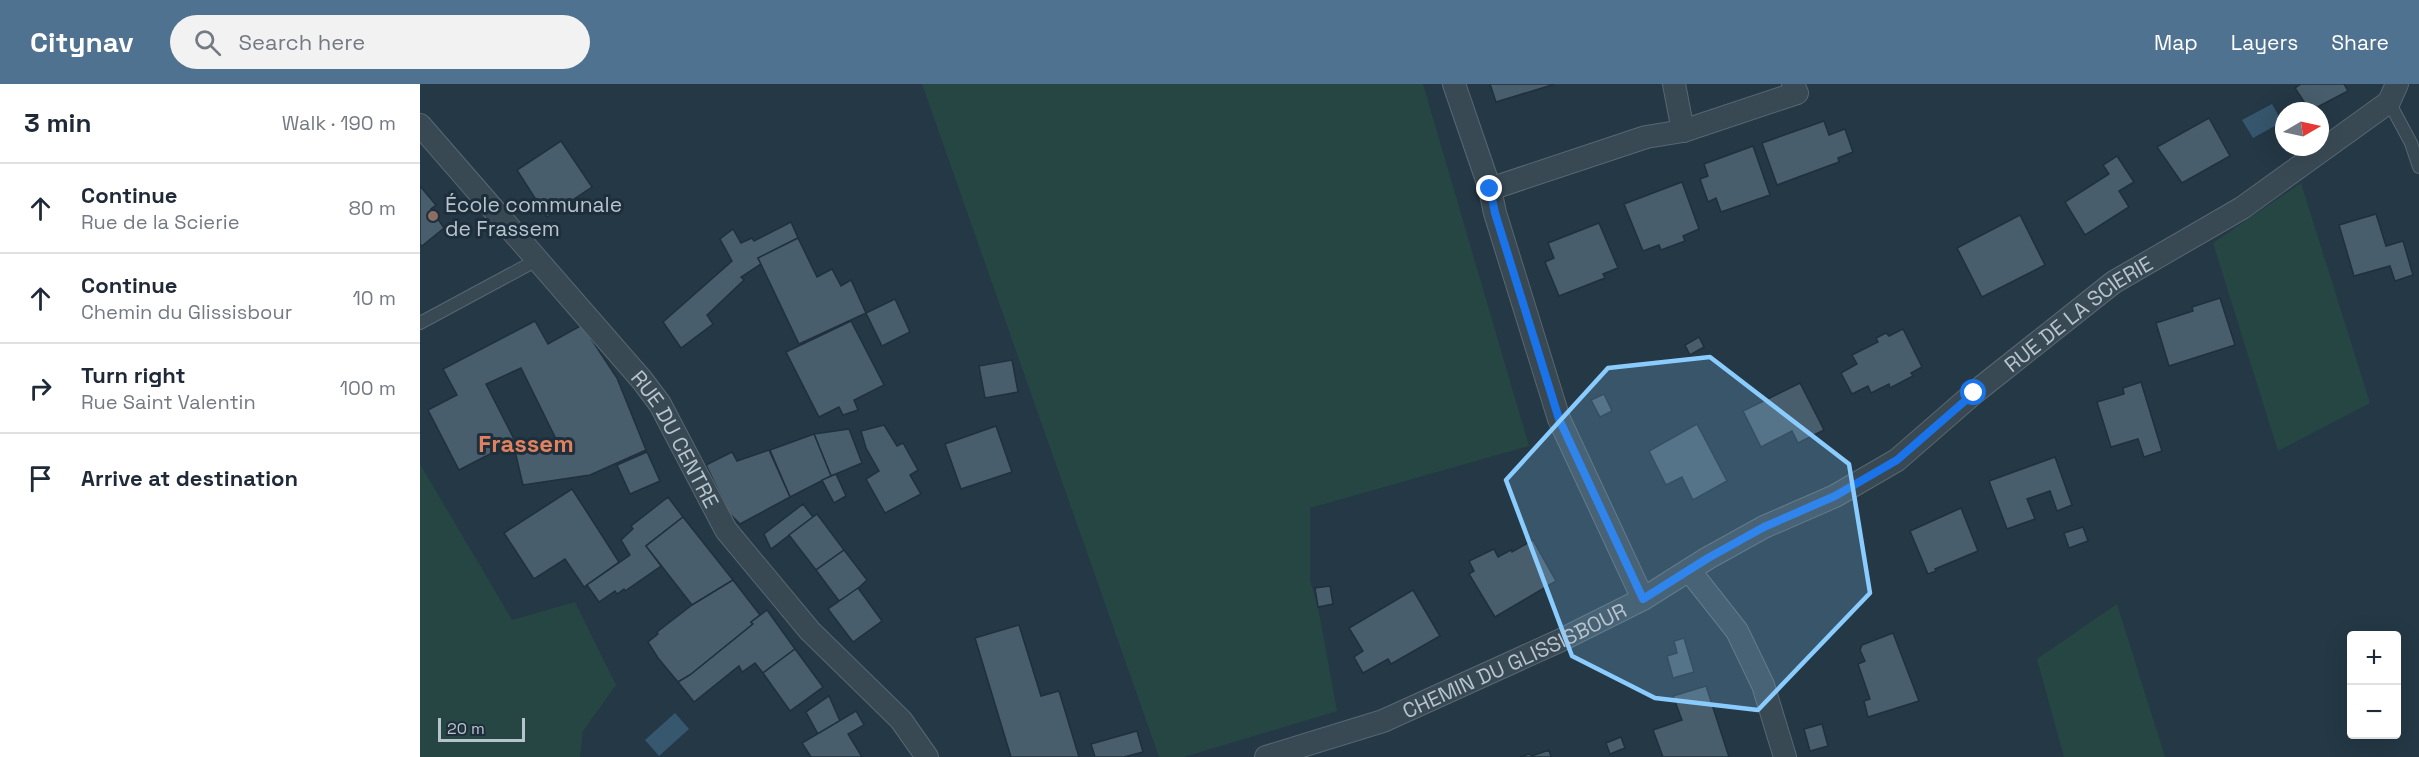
<!DOCTYPE html>
<meta charset="utf-8">
<style>
body{margin:0;font-family:"Space Grotesk",sans-serif;background:#f2f2f3;color:#1f2937}
.controls{position:absolute;right:18px;bottom:18px;display:grid;overflow:hidden;border-radius:6px;box-shadow:0 6px 24px #0002}
.controls button{width:54px;height:54px;display:grid;place-items:center;padding:0;border:0;border-bottom:2px solid #e0e1e3;background:#fff;color:#1f2937;font:30px sans-serif}
.compass{position:absolute;left:1855px;top:18px;width:54px;height:54px;border-radius:50%;background:#fff;box-shadow:0 6px 24px #0002;rotate:81deg}
.scale{position:absolute;left:18px;bottom:15px;width:87px;box-sizing:border-box;padding-left:6px;border:3px solid #b7c4ce;border-top:0;font-size:16px;line-height:21px;white-space:nowrap;color:#b7c4ce;-webkit-text-stroke:4px #1e2e3a;paint-order:stroke}
.stop{position:absolute;width:18px;height:18px;margin:-14px;border:4px solid #1a73e8;border-radius:50%;background:#fff}
.stop.end{background:#1a73e8;border-color:#fff;box-shadow:0 2px 6px #0008}
.list{margin:0;padding:0;list-style:none}
h2{display:flex;justify-content:space-between;align-items:center;height:78px;margin:0;padding:0 24px;font-size:26px}
h2 small{font-size:20px;font-weight:400;color:#747a83}
.list li{display:grid;grid-template-columns:39px 1fr auto;gap:18px;align-items:center;box-sizing:border-box;height:90px;padding:0 24px;border-top:2px solid #e0e1e3}
.list b{display:block;font-size:22px;white-space:nowrap}
.list p{margin:0;font-size:20px;white-space:nowrap;color:#747a83}
.list em{font-size:20px;font-style:normal;color:#747a83}
.icon{flex:none;width:33px;height:33px;fill:none;stroke:currentColor;stroke-width:2;stroke-linecap:round;stroke-linejoin:round}
.map{position:relative;flex:none;width:1999px;height:673px;overflow:hidden}
header{display:flex;align-items:center;gap:36px;box-sizing:border-box;height:84px;padding:0 30px;background:#507291;color:#fff}
header strong{font-size:28px}
nav{display:flex;gap:33px;margin-inline-start:auto;font-size:21px}
.search{width:420px;height:54px;background:#f2f2f3;display:flex;align-items:center;gap:15px;box-sizing:border-box;padding:0 21px;border-radius:33px;color:#747a83;font-size:22px}
main{display:flex}
aside{flex:1;background:#fff}
.map>svg:first-child{display:block}
</style>
<header>
<strong>Citynav</strong>
<div class="search"><svg class="icon" aria-label="search" viewBox="0 0 24 24"><circle cx="10" cy="10" r="6"/><path d="M15 15l6 6"/></svg>Search here</div>
<nav><a>Map</a><a>Layers</a><a>Share</a></nav>
</header>
<main>
<aside>
<h2>3 min<small>Walk · 190 m</small></h2>
<ul class="list">
<li><svg class="icon" aria-label="ahead" viewBox="0 0 24 24"><path d="M12 20V5M6 11l6-6 6 6"/></svg><div><b>Continue</b><p>Rue de la Scierie</p></div><em>80 m</em></li>
<li><svg class="icon" aria-label="ahead" viewBox="0 0 24 24"><path d="M12 20V5M6 11l6-6 6 6"/></svg><div><b>Continue</b><p>Chemin du Glissisbour</p></div><em>10 m</em></li>
<li><svg class="icon" aria-label="right" viewBox="0 0 24 24"><path d="M7 20v-9h11M14 6l5 5-5 5"/></svg><div><b>Turn right</b><p>Rue Saint Valentin</p></div><em>100 m</em></li>
<li><svg class="icon" aria-label="arrive" viewBox="0 0 24 24"><path d="M6 21V4h12l-3 4 3 4H6"/></svg><div><b>Arrive at destination</b></div></li>
</ul>
</aside>
<div class="map">
<svg width="1999" height="673" viewBox="0 0 1999 673">
<rect width="100%" height="100%" fill="#243845"/>
<g fill="#264644">
<polygon points="502,0 1003,0 1109,362 890,424 890,496 898,523 917,627 764,673 739,673"/>
<polygon points="1881,99 1950,319 1858,367 1793,159"/>
<polygon points="0,380 92,536 155,518 196,601 163,647 160,673 0,673"/>
<polygon points="1697,520 1745,673 1644,673 1617,575"/>
</g>
<g fill="#36576e">
<polygon points="1852,20 1862,38 1833,54 1822,36"/>
<polygon points="255,629 269,645 239,672 225,656"/>
</g>
<g fill="#485e6c" stroke="#20303c" stroke-width="1.5">
<polygon points="1070,0 1135,0 1076,18"/>
<polygon points="1881,0 1924,0 1928,7 1890,27 1875,4"/>
<polygon points="1789,34 1810,72 1762,99 1737,63"/>
<polygon points="1404,37 1409,51 1425,45 1433,68 1418,74 1419,78 1357,101 1342,59"/>
<polygon points="141,57 172,103 127,133 97,86"/>
<polygon points="1333,62 1350,111 1301,128 1296,114 1288,118 1280,95 1288,92 1284,80"/>
<polygon points="1697,72 1714,98 1699,107 1709,123 1665,151 1645,118 1689,90 1683,81"/>
<polygon points="1262,98 1279,145 1263,152 1265,157 1241,166 1239,161 1223,167 1204,120"/>
<polygon points="0,102 16,121 11,125 24,144 2,162 0,160"/>
<polygon points="1956,130 1966,162 1983,157 1993,191 1975,197 1970,182 1934,192 1919,141"/>
<polygon points="1600,131 1625,181 1562,213 1537,164"/>
<polygon points="371,138 378,154 338,174 341,180 321,193 324,196 287,231 293,240 261,264 243,238 312,177 300,155 313,145 321,159 332,154 334,157"/>
<polygon points="1179,139 1198,184 1183,190 1185,194 1139,212 1125,178 1134,174 1128,159"/>
<polygon points="378,154 397,193 412,185 421,202 431,196 446,229 379,260 338,174"/>
<polygon points="1800,214 1815,261 1749,282 1736,239 1773,227 1772,223"/>
<polygon points="475,215 490,248 462,262 446,229"/>
<polygon points="115,237 128,260 162,241 197,294 226,366 170,391 103,401 94,363 136,355 101,284 66,300 95,357 39,386 8,326 37,311 23,285"/>
<polygon points="431,237 464,301 434,316 438,326 423,331 419,323 399,333 366,268"/>
<polygon points="1483,245 1502,283 1491,289 1493,292 1470,304 1469,300 1451,309 1448,302 1432,310 1421,289 1437,280 1432,271 1458,258 1456,254 1466,249 1469,252"/>
<polygon points="1279,253 1284,263 1270,271 1265,261"/>
<polygon points="592,276 598,308 565,314 559,282"/>
<polygon points="1721,298 1742,367 1724,373 1718,355 1691,363 1677,318 1704,310 1703,304"/>
<polygon points="1380,299 1404,346 1378,359 1372,347 1341,363 1323,327"/>
<polygon points="1184,310 1192,327 1180,333 1171,316"/>
<polygon points="1277,340 1307,397 1273,416 1262,393 1246,401 1229,367"/>
<polygon points="464,341 477,362 483,359 498,386 490,391 501,410 465,429 446,395 459,387 446,364 441,347"/>
<polygon points="576,342 592,388 541,405 525,360"/>
<polygon points="429,345 442,379 411,392 394,350"/>
<polygon points="394,350 411,392 370,413 350,366"/>
<polygon points="349,366 370,413 320,440 309,429 286,381 312,368 317,377"/>
<polygon points="227,368 240,397 210,410 197,381"/>
<polygon points="1635,373 1652,421 1637,427 1630,407 1607,415 1615,435 1587,445 1569,397"/>
<polygon points="416,390 426,412 414,419 402,396"/>
<polygon points="152,405 199,478 164,503 145,475 114,495 84,449"/>
<polygon points="248,413 263,433 226,462 241,482 205,507 204,505 197,510 195,507 179,518 167,501 210,471 201,456 213,445 211,442"/>
<polygon points="383,420 393,433 351,465 344,450"/>
<polygon points="1541,424 1558,467 1515,485 1516,487 1508,490 1490,447"/>
<polygon points="397,430 424,466 396,486 369,451"/>
<polygon points="263,433 313,496 272,521 226,462"/>
<polygon points="1663,443 1668,457 1649,464 1644,449"/>
<polygon points="1113,456 1136,497 1075,533 1049,490 1054,487 1049,477 1074,465 1078,473 1091,466 1092,468"/>
<polygon points="424,466 447,496 432,510 419,517 396,486"/>
<polygon points="313,496 340,531 331,538 333,540 270,591 258,598 238,574 228,558 238,550 237,548 272,521"/>
<polygon points="910,502 913,520 898,523 895,504"/>
<polygon points="438,504 462,537 433,558 408,525"/>
<polygon points="993,506 1020,552 971,580 968,575 943,589 934,573 943,567 929,544"/>
<polygon points="347,526 375,565 343,589 335,579 322,588 319,582 274,618 258,598 270,591 333,540 331,538"/>
<polygon points="599,541 621,612 639,607 659,673 591,673 555,554"/>
<polygon points="1473,549 1499,617 1448,633 1444,617 1450,615 1438,580 1445,577 1440,566 1442,561"/>
<polygon points="1264,554 1274,588 1253,594 1247,572 1257,569 1254,557"/>
<polygon points="375,565 403,603 370,627 343,589"/>
<polygon points="1286,602 1309,673 1243,673 1233,646 1262,636 1253,612"/>
<polygon points="409,612 420,637 398,650 386,628"/>
<polygon points="436,627 444,641 428,650 442,673 391,673 382,659"/>
<polygon points="1402,640 1408,662 1390,667 1384,645"/>
<polygon points="717,647 723,668 704,673 675,673 671,660"/>
<polygon points="1201,653 1205,664 1190,670 1186,659"/>
<polygon points="1129,666 1131,673 1100,673 1109,670 1112,672"/>
</g>
<g fill="none" stroke-linecap="round" stroke-linejoin="round">
<defs>
<g id="lane">
<polyline points="1969,18 1991,59 1999,83"/>
<polyline points="0,239 117,176"/>
</g>
<g id="street">
<polyline points="1034,0 1070,105 1075,129 1139,335 1223,515"/>
<polyline points="1254,0 1263,47"/>
<path id="s1" d="M0 41 222 296 240 320 306 446 390 547 481 636 507 673"/>
<polyline points="1070,105 1226,53 1263,47 1377,9 1373,0"/>
<polyline points="1269,486 1317,547 1343,601 1365,673"/>
<path id="s2" d="M846 673 963 637 1139 557 1223 515 1288 474 1344 443 1415 412 1477 376 1554 309 1694 198 1822 124 1969 18 1977 0"/>
</g>
</defs>
<use href="#lane" stroke="#586772" stroke-width="14"/>
<use href="#street" stroke="#586772" stroke-width="24"/>
<use href="#lane" stroke="#394954" stroke-width="12"/>
<use href="#street" stroke="#394954" stroke-width="22"/>
</g>
<g fill="none" stroke-linecap="round" stroke-linejoin="round">
<polyline stroke="#1a73e8" stroke-width="8" points="1070,105 1075,129 1139,335 1223,515 1288,474 1344,443 1415,412 1477,376 1554,309"/>
</g>
<path fill="#8bccff" fill-opacity="0.2" stroke="#8bccff" stroke-width="4.5" stroke-linejoin="round" d="M1290 273 1429 380 1450 509 1338 626 1235 614 1152 572 1086 396 1188 284Z"/>
<circle fill="#8d6e63" stroke="#1e2e3a" stroke-width="2" cx="13" cy="132" r="6"/>
<g text-anchor="middle" dominant-baseline="central" stroke-width="6" stroke-linejoin="round" paint-order="stroke">
<g font-size="21" fill="#b7c4ce" stroke="#1e2e3a" text-anchor="start">
<text x="25" y="120">École communale<tspan x="25" dy="24">de Frassem</tspan></text>
</g>
<g font-size="21" fill="#b7c4ce" stroke="#1e2e3a">
<text stroke="none"><textPath href="#s2" startOffset="933">RUE DE LA SCIERIE</textPath></text>
<text stroke="none"><textPath href="#s1" startOffset="406">RUE DU CENTRE</textPath></text>
<text stroke="none"><textPath href="#s2" startOffset="267">CHEMIN DU GLISSISBOUR</textPath></text>
</g>
<g font-size="24" font-weight="bold" fill="#e0815f" stroke="#1e2e3a">
<text x="106" y="359">Frassem</text>
</g>
</g>
</svg>
<div class="controls">
<button>+</button>
<button>−</button>
</div>
<svg class="compass" viewBox="-18 -18 36 36"><path d="M0-13l5 13h-10z" fill="#e53935"/><path d="M0 13l5-13h-10z" fill="#747a83"/></svg>
<div class="scale">20 m</div>
<div class="stop" style="left:1554px;top:309px"></div>
<div class="stop end" style="left:1070px;top:105px"></div>
</div>
</main>
